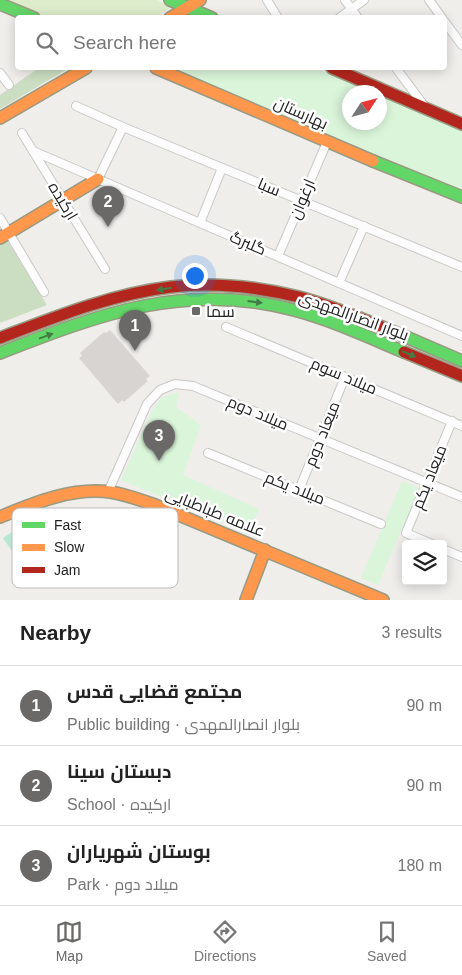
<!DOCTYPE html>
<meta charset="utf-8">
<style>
body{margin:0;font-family:Helvetica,Cairo,sans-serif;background:#f6f6f6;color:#222}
.controls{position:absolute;right:15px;bottom:15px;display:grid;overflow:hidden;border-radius:5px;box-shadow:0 2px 12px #0003}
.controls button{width:45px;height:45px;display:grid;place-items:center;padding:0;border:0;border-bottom:1px solid #e0e0e0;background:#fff;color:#222;font:25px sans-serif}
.compass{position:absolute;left:342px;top:85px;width:45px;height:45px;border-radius:50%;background:#fff;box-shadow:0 2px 12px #0003;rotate:54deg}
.you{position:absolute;left:194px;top:275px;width:18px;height:18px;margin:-12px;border:4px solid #fff;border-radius:50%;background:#1a73e8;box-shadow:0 0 0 8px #1a73e833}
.badge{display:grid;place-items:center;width:32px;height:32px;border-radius:50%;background:#6a6968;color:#fff;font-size:16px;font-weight:700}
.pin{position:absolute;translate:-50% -41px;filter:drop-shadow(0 1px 2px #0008)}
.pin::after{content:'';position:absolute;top:26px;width:18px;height:15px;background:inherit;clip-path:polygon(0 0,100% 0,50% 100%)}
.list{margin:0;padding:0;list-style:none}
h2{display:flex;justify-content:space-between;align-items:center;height:65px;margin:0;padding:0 20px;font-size:21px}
h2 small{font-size:16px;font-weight:400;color:#767676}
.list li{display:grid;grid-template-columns:32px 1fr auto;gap:15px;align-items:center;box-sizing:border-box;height:80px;padding:0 20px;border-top:1px solid #e0e0e0}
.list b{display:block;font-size:19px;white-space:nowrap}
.list p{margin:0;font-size:16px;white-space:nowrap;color:#767676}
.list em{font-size:16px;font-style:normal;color:#767676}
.icon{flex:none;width:28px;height:28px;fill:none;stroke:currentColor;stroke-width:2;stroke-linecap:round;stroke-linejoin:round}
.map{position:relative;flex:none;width:462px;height:600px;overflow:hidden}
.search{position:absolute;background:#fff;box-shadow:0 2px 12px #0003;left:15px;right:15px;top:15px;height:55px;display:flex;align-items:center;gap:12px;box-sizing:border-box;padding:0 18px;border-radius:5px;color:#767676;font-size:19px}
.sheet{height:305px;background:#fff}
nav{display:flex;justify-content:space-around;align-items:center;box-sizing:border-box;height:70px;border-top:1px solid #e0e0e0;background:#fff;font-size:14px;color:#767676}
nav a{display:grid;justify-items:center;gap:2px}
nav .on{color:#6a6968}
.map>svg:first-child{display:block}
</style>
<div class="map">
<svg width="462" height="600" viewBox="0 0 462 600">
<rect width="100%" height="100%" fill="#f0eeeb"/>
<polygon fill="#ddeccb" points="5,0 156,0 173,7 155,17 48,18"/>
<g fill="#cbdec1">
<polygon points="39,68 69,68 0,109 0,95"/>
<polygon points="7,240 47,305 0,323 0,244"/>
</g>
<g fill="#daf5da">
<polygon points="166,68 315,68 374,92 350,92 350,122 380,122 380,95 462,130 462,191"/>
<polygon points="179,393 176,407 201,425 183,475 259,509 248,533 121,480 152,411 162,397"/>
<polygon points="402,481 419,488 378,585 361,578"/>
</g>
<polygon fill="#b7e6d2" points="23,525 46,560 27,573 3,538"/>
<polygon fill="#d7d4d2" points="110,330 150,376 146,379 148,381 124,402 122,400 118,404 79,358 82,356 80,353 104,332 106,333"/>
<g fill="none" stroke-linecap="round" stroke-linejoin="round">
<defs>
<g id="street">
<polyline points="267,0 278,18"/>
<polyline points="345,0 358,18"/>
<polyline points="429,0 442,18"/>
<polyline points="339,18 364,0"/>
<polyline points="444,21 462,45"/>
<polyline points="396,68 425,107"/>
<polyline points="0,73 9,85"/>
<polyline points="76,106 123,127 462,267"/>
<polyline points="22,133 105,269"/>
<polyline points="33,151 462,336"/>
<polyline points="98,179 123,127"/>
<polyline points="0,218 44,292"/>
<polyline points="200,223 222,168"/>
<polyline points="278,256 327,142"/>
<polyline points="339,283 364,226"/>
<polyline points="226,327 462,426"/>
<polyline points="208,453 381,524"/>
<polyline points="299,490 345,377"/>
<polyline points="108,492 147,404 160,390 175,384 193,386 462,497"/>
<polyline points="432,544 406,533 452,421"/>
<polyline points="443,549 462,557"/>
</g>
<g id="fast">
<polyline points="170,0 212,18"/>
<polyline points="0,4 34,18"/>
<polyline points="373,161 462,197"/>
<polyline points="399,334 462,361"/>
<path d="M0 353C100 314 186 281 294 310 332 320 368 337 404 352"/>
</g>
<g id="slow">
<polyline points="170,18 200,0"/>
<polyline points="156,68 373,161"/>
<polyline points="0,118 86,68"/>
<polyline points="0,238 98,179"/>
<path d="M0 517C34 503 72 487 110 492 125 494 140 500 155 505L383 600"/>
<polyline points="246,600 265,550"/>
</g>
<g id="jam">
<polyline points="332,68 462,124"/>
<path d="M0 338C55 317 112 294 171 287 213 282 258 287 299 297 334 306 367 321 399 334"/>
<polyline points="404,352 462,376"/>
</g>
</defs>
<use href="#street" stroke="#c9c8c7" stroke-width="10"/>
<use href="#fast" stroke="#999a82" stroke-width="14"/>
<use href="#slow" stroke="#999a82" stroke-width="14"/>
<use href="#jam" stroke="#999a82" stroke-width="14"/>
<use href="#street" stroke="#fdfcfc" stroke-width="8"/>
<use href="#fast" stroke="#63d668" stroke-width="11"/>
<use href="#slow" stroke="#ff974d" stroke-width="11"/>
<use href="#jam" stroke="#b3261e" stroke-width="11"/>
</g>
<defs><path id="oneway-solid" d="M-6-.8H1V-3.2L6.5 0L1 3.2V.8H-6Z" transform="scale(1.25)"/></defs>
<g fill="#427c45">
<use href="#oneway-solid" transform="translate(164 289) rotate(171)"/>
<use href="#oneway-solid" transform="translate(255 302) rotate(7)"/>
<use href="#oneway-solid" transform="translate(46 336) rotate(-20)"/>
<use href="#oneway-solid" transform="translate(409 354) rotate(23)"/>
</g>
<rect fill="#6a6968" stroke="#fff" stroke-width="2" x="191" y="306" width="10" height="10" rx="2.5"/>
<g text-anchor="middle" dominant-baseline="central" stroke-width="5" stroke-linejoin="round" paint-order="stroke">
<g font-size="16" fill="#222" stroke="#fff">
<text transform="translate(301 113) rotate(24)">بهارستان</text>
<text transform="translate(269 187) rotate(22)">سبا</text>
<text transform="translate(302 199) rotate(-67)">ارغوان</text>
<text transform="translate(63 201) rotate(59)">ارکیده</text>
<text transform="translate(248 243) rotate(23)">گلبرگ</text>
<text transform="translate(354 316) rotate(20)">بلوار انصارالمهدی</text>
<text transform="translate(344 376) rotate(23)">میلاد سوم</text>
<text transform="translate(258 413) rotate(23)">میلاد دوم</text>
<text transform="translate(322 434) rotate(-68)">میعاد دوم</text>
<text transform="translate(429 477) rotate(-68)">میعاد یکم</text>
<text transform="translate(295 488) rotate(22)">میلاد یکم</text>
<text transform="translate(215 512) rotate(22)">علامه طباطبایی</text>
</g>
<g font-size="16" fill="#222" stroke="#fff" text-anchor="start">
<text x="206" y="311">سما</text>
</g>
</g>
<rect x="12" y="508" width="166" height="80" rx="8" fill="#fff" stroke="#bdbdbd" stroke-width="1"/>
<rect x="22" y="522" width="23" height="6" fill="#63d668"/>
<rect x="22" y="544" width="23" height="7" fill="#ff974d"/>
<rect x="22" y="567" width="23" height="6" fill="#b3261e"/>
<g font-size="14" fill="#222">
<text x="54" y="530">Fast</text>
<text x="54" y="552">Slow</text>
<text x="54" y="575">Jam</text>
</g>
</svg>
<div class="controls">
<button><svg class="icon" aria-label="layers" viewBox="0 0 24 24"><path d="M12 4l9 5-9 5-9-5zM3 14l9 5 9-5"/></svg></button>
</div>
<svg class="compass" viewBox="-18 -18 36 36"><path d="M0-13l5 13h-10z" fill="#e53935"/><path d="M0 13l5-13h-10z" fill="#767676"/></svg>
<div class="you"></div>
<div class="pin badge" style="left:135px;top:351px">1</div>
<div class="pin badge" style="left:108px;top:227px">2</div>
<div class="pin badge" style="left:159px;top:461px">3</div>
<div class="search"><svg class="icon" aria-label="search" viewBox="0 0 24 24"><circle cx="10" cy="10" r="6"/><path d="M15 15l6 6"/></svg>Search here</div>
</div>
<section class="sheet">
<h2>Nearby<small>3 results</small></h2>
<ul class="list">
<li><span class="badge">1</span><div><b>مجتمع قضایی قدس</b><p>Public building · بلوار انصارالمهدی</p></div><em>90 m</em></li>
<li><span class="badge">2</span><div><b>دبستان سینا</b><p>School · ارکیده</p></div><em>90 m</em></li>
<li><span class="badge">3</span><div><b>بوستان شهریاران</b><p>Park · میلاد دوم</p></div><em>180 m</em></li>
</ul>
</section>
<nav>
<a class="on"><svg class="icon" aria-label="map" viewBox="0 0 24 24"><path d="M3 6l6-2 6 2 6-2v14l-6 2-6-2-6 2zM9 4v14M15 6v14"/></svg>Map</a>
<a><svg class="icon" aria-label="directions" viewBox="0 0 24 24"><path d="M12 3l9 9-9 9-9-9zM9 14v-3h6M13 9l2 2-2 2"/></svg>Directions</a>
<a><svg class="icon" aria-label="saved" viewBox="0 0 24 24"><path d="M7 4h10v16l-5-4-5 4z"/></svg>Saved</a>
</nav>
